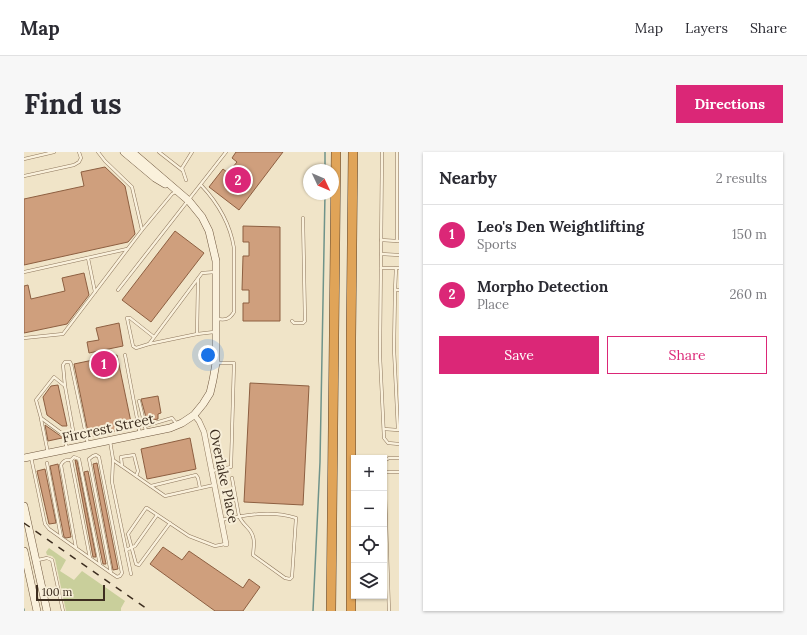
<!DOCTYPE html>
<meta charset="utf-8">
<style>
body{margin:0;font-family:Lora,serif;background:#f7f7f7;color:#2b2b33}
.controls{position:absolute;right:12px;bottom:12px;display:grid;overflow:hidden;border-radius:0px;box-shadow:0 1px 3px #0004}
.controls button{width:36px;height:36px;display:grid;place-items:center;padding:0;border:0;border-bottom:1px solid #e1e1e2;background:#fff;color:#2b2b33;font:20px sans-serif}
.compass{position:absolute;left:279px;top:12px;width:36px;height:36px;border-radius:50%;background:#fff;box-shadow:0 1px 3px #0004;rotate:134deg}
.scale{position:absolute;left:12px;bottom:10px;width:69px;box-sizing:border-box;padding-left:4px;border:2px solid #3d2e20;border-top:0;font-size:11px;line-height:14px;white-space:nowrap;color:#3d2e20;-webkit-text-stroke:3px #f7eed8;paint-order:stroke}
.you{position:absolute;left:184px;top:203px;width:14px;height:14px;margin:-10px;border:3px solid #fff;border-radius:50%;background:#1a73e8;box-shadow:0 0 0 6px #1a73e833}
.badge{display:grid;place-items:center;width:26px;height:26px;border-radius:50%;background:#db2777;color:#fff;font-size:13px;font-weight:700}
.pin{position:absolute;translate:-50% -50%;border:2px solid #fff;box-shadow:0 1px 4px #0006}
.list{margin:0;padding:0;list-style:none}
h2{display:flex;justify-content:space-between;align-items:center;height:52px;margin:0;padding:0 16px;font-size:17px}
h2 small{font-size:13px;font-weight:400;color:#7c7c81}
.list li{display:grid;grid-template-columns:26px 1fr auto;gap:12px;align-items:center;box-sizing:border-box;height:60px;padding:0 16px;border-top:1px solid #e1e1e2}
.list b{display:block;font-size:15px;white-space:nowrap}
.list p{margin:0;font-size:13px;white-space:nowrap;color:#7c7c81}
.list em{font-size:13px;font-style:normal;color:#7c7c81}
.actions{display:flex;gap:8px;padding:12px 16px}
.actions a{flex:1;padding:9px 0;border:1px solid #db2777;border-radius:0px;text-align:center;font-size:14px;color:#db2777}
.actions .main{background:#db2777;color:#fff}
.icon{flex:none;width:22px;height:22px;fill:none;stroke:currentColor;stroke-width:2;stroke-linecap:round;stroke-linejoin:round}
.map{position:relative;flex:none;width:375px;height:459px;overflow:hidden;border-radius:0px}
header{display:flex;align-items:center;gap:24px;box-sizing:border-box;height:56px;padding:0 20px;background:#fff;border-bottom:1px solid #e1e1e2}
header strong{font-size:19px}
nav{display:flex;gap:22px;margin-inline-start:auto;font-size:14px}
.intro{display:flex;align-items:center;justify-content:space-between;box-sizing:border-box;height:96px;padding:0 24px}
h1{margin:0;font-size:28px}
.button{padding:10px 18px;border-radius:0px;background:#db2777;color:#fff;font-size:14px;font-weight:700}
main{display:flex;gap:24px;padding:0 24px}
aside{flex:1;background:#fff;border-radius:0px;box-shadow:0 1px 3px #0004}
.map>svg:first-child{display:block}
</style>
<header>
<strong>Map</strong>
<nav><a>Map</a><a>Layers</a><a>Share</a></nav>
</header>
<div class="intro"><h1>Find us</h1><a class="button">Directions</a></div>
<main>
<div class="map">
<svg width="375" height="459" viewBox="0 0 375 459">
<rect width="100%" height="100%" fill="#f0e4c8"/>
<polygon fill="#c9cf9b" points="25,396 42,408 36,419 50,428 58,419 101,449 97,456 97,459 42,459 31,407 28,404 23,403 22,400"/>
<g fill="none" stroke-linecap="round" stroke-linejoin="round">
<g stroke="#6f938a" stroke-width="1.5">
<polyline points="301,18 301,0"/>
<polyline points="0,457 0,459"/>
<polyline points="289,459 296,310 301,42"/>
</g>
</g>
<g fill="#cf9f7d" stroke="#8d5f41">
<polygon points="212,0 259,0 215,58 185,35 199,17 204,21 213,10 208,6"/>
<polygon points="81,15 101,34 111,82 104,90 0,113 0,47 60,34 57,20"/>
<polygon points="219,74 256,75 256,169 219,169 219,151 225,151 225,138 218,138 219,104 225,104 225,90 219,90"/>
<polygon points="151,79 180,101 127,170 98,148"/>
<polygon points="60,121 65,143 43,172 0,181 0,134 4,133 7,147 41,139 38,126"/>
<polygon points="95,171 99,194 65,201 63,190 75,188 72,176"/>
<polygon points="93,203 108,275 65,285 50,212"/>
<polygon points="226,231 285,234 279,353 220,350"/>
<polygon points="34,233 43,274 38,274 23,263 19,245 27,234"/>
<polygon points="134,244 137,261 134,262 134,267 123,269 117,247"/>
<polygon points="21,273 38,285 38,286 24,289"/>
<polygon points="166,286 172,317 123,327 117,297"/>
<polygon points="51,308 53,309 72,405 69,405"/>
<polygon points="73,311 94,417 89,418 69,312"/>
<polygon points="34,312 47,385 42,386 40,385 37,370 26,314"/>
<polygon points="21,317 32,371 25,372 13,319"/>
<polygon points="64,319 82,412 79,412 60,320"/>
<polygon points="139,395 158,408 165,399 219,436 225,427 236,435 219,459 191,459 126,412"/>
</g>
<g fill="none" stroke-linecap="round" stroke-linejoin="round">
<defs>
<g id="lane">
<polyline points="135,0 158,18"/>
<polyline points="358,0 356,204 360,286 364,291 375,292"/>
<polyline points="373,0 373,89 375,89"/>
<polyline points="0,7 30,0"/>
<polyline points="0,24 50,13 55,10 57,6 55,0"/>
<polyline points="162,28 158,16 168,0"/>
<path d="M177 33C194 51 206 71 210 96V160C205 168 201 168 193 167"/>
<polyline points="118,78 148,42 153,39"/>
<polyline points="357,88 373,89"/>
<polyline points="357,102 375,103"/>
<polyline points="64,106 71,140"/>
<polyline points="357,116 375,116"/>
<polyline points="0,120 103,97"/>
<polyline points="94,138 202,0"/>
<polyline points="371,138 372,116"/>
<polyline points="375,138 371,138 370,197 374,278 375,278"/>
<polyline points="268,169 270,171 279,171 281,169 279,66"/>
<polyline points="173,182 190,180"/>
<polyline points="130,185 106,166 103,166 109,194 112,196 125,192 178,121 191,120"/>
<polyline points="0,186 39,182 118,78 108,35 81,9 74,0"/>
<polyline points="125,192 173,182 174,127"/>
<polyline points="101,203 116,282"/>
<polyline points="41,234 39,213 41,210 46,210 47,212 64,292"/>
<polyline points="115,249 121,274"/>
<polyline points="17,267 24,301"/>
<polyline points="360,277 374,278"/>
<polyline points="122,280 121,274 148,266 152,271"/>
<polyline points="40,283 47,281 49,278 41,234 30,225 12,248 17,266 40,283 43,297"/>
<polyline points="86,289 89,307 88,330 107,422"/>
<polyline points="7,305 21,372 25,377 87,421 93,425 96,424 98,421 75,305 72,303 69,304 65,307 87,421"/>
<path d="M47 308C42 307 39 309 37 313L52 396"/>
<polyline points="89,308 141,344 190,333"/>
<polyline points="23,311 37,385"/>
<polyline points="98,314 97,305 110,303 114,319 112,324"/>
<polyline points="188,319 207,315 210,211 192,211"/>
<polyline points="361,320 375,320"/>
<polyline points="127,334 172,323 174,326 176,336"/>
<path d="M197 368C221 363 247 358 272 366L268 425 266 427 261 426 229 403C230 392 232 384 223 375 219 371 217 369 215 364L208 326"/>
<polyline points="146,371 115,413 112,412 104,382 122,356 123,356 165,384 191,394 201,392"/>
<polyline points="102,398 111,394 133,363"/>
<polyline points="66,406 47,308 50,305 55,307 76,413"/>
<polyline points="14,408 23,406 28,408 39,459"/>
<polyline points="365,459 360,309 365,306 375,306"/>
</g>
<polyline id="street" points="170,263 175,269 180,280 202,392"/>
<g id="secondary">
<polyline points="100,0 131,26 141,32"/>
<polyline points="0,306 146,276 158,271 170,263 179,252 186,241 189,228 192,211 192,109 185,79 178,65 165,49 108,0"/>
<polyline points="0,354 23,459"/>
<polyline points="0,399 13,459"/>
</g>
<g id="highway">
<polyline points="307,459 312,0"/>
<polyline points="327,459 327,186 329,0"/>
</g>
</defs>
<use href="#lane" stroke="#8d765c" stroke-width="3.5"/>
<use href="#street" stroke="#8d765c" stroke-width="6"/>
<use href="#secondary" stroke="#6f573f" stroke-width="8"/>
<use href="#highway" stroke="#5b4430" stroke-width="10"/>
<use href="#lane" stroke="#faf1dc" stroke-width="2.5"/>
<use href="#street" stroke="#faf1dc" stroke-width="5"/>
<use href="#secondary" stroke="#faf1dc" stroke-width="7"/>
<use href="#highway" stroke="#e0a458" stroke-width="9"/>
<polyline stroke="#3d2e20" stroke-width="1.5" stroke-dasharray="7 7" stroke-linecap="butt" points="0,371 126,459"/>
</g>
<g text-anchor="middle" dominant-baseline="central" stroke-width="4" stroke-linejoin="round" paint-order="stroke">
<g font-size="14" fill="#3d2e20" stroke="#f7eed8">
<text transform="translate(84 276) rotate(-12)">Fircrest Street</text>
<text transform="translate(200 324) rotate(78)">Overlake Place</text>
</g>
</g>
</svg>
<div class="controls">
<button>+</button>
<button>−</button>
<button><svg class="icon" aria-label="locate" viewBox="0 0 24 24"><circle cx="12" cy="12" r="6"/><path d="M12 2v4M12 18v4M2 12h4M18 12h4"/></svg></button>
<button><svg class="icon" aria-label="layers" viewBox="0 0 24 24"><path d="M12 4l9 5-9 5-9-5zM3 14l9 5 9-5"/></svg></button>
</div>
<svg class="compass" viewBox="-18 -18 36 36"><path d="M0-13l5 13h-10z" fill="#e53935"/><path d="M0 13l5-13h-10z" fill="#7c7c81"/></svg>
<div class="scale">100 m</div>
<div class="you"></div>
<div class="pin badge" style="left:80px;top:212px">1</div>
<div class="pin badge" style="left:214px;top:28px">2</div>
</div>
<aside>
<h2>Nearby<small>2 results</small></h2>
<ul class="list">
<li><span class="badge">1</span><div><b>Leo's Den Weightlifting</b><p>Sports</p></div><em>150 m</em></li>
<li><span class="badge">2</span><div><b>Morpho Detection</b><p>Place</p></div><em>260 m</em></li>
</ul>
<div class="actions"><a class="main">Save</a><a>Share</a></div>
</aside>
</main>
